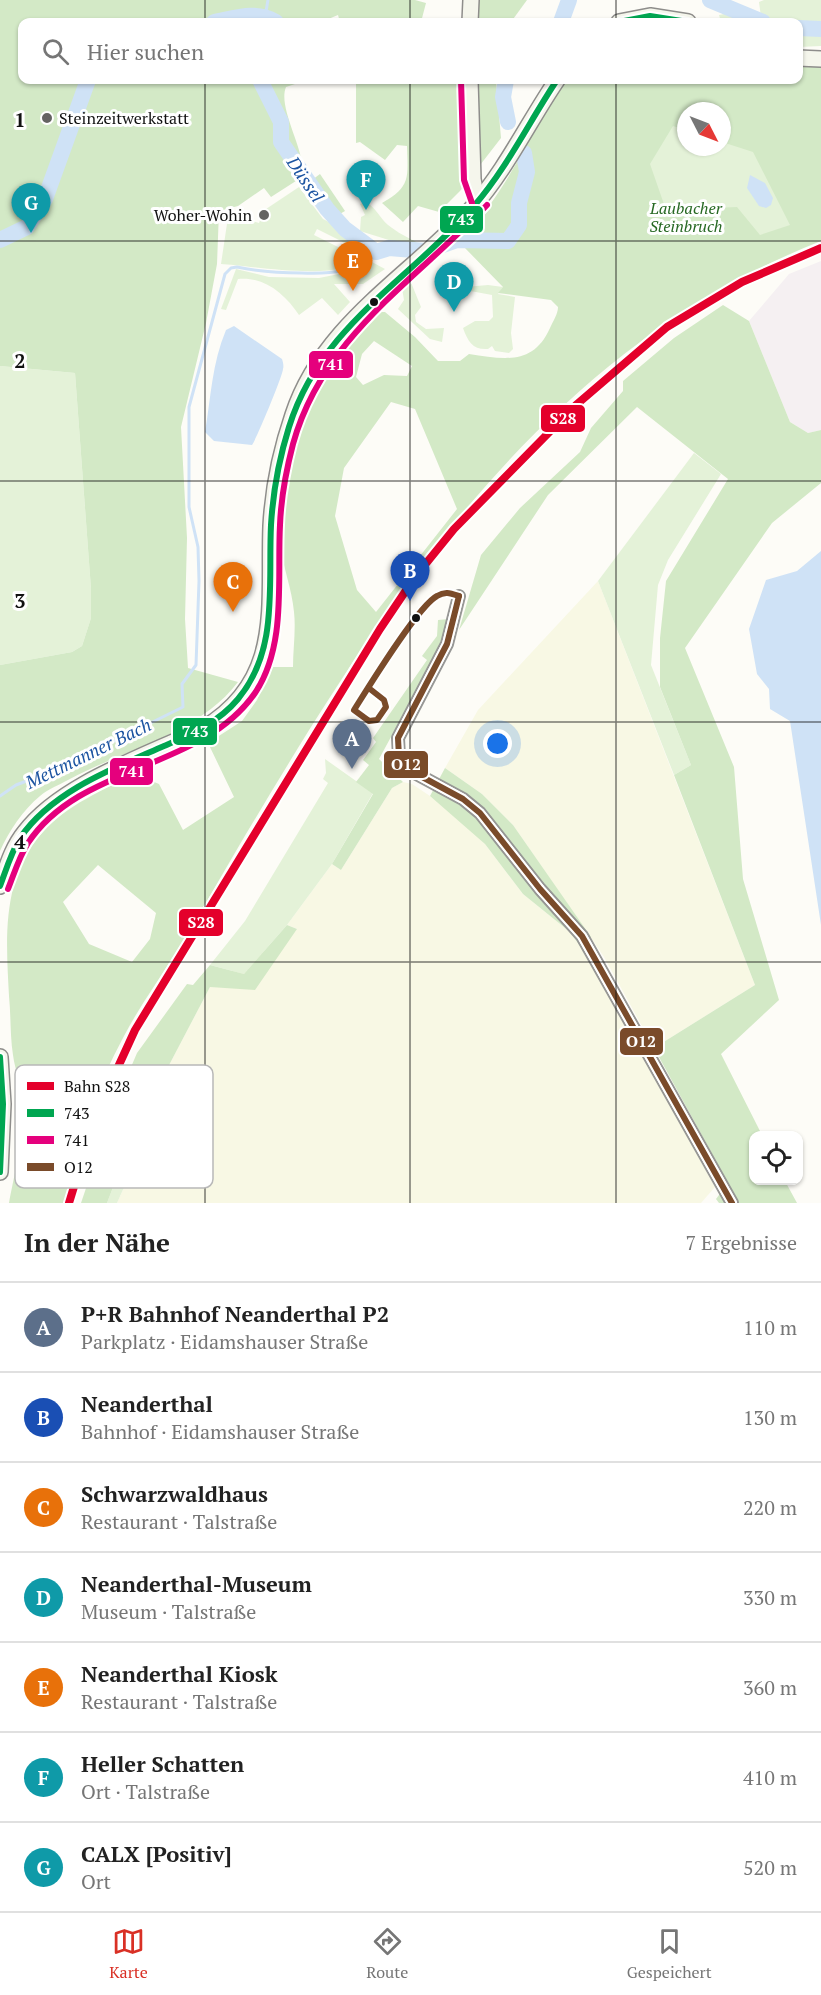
<!DOCTYPE html>
<html lang="de">
<meta charset="utf-8">
<style>
body{margin:0;font-family:"PT Serif",serif;background:#f2f2f2;color:#222}
.controls{position:absolute;right:18px;bottom:18px;display:grid;overflow:hidden;border-radius:12px;box-shadow:0 2px 4px #0004}
.controls button{width:54px;height:54px;display:grid;place-items:center;padding:0;border:0;border-bottom:2px solid #e0e0e0;background:#fff;color:#222;font:30px sans-serif}
.compass{position:absolute;left:677px;top:102px;width:54px;height:54px;border-radius:50%;background:#fff;box-shadow:0 2px 4px #0004;rotate:132deg}
.you{position:absolute;left:498px;top:744px;width:21px;height:21px;margin:-15px;border:4px solid #fff;border-radius:50%;background:#1a73e8;box-shadow:0 0 0 9px #1a73e833}
.badge{display:grid;place-items:center;width:39px;height:39px;border-radius:50%;background:#d93025;color:#fff;font-size:20px;font-weight:700}
.pin{position:absolute;translate:-50% -50px;filter:drop-shadow(0 2px 3px #0008)}
.pin::after{content:'';position:absolute;top:32px;width:21px;height:18px;background:inherit;clip-path:polygon(0 0,100% 0,50% 100%)}
.list{margin:0;padding:0;list-style:none}
h2{display:flex;justify-content:space-between;align-items:center;height:78px;margin:0;padding:0 24px;font-size:26px}
h2 small{font-size:20px;font-weight:400;color:#767676}
.list li{display:grid;grid-template-columns:39px 1fr auto;gap:18px;align-items:center;box-sizing:border-box;height:90px;padding:0 24px;border-top:2px solid #e0e0e0}
.list b{display:block;font-size:22px;white-space:nowrap}
.list p{margin:0;font-size:20px;white-space:nowrap;color:#767676}
.list em{font-size:20px;font-style:normal;color:#767676}
.icon{flex:none;width:33px;height:33px;fill:none;stroke:currentColor;stroke-width:2;stroke-linecap:round;stroke-linejoin:round}
.map{position:relative;flex:none;width:821px;height:1203px;overflow:hidden}
.search{position:absolute;background:#fff;box-shadow:0 2px 4px #0004;left:18px;right:18px;top:18px;height:66px;display:flex;align-items:center;gap:15px;box-sizing:border-box;padding:0 21px;border-radius:12px;color:#767676;font-size:22px}
.sheet{height:708px;background:#fff}
nav{display:flex;justify-content:space-around;align-items:center;box-sizing:border-box;height:84px;border-top:2px solid #e0e0e0;background:#fff;font-size:16px;color:#767676}
nav a{display:grid;justify-items:center;gap:3px}
nav .on{color:#d93025}
.map>svg:first-child{display:block}
</style>
<div class="map">
<svg width="821" height="1203" viewBox="0 0 821 1203">
<rect width="100%" height="100%" fill="#fdfcf7"/>
<polygon fill="#f5f0f2" points="821,261 821,430 808,433 790,422 749,321 789,274"/>
<g fill="#f8f8e4">
<polygon points="598,581 755,985 654,1048 604,957 513,825 482,794 445,768 478,710"/>
<polygon points="403,782 412,784 430,796 461,821 485,844 523,894 570,932 594,966 715,1187 701,1203 117,1203 164,1099 135,1130 210,987 297,929 287,925 332,864 341,870 392,788"/>
</g>
<g fill="#e4f2d8" fill-rule="evenodd">
<polygon points="764,0 821,0 821,46 799,47 798,22 721,22 719,15 744,10 761,17 759,2"/>
<path d="M798 80 821 235 690 298 628 125ZM686 111H722V147H686Z"/>
<path d="M299 187 323 219C334 224 343 233 355 240L351 246 317 229 314 235 346 251 348 249 361 256C349 284 247 265 221 264L228 217H239L259 223 263 211Z"/>
<path d="M365 202C374 205 380 218 388 225 398 233 407 237 418 243L392 241 360 231 361 217 365 215 360 204Z"/>
<path d="M370 261 385 269 363 284H334L350 302 338 315 322 298 299 315C285 294 264 276 238 279L226 310 221 309 236 269 269 277 319 278 354 271Z"/>
<polygon points="410,280 421,307 415,315 416,322 426,329 444,328 442,342 430,339 398,309 404,300 402,288"/>
<path d="M488 285 503 287 498 294 515 297 511 333 513 349 509 353 495 351 492 346 488 349C473 350 468 342 463 328L475 321H489L493 317 492 295 465 290 448 293 465 287Z"/>
<polygon points="0,366 75,373 91,589 91,618 82,646 72,652 0,665"/>
<polygon points="694,453 721,474 668,560 658,585 651,665 691,765 674,775 598,581"/>
<polygon points="325,759 373,793 332,864 287,925 244,974 210,965 245,921 328,783 323,779 326,773"/>
<polygon points="165,1096 117,1203 107,1203 135,1130"/>
</g>
<g fill="#d3e9c6" fill-rule="evenodd">
<path d="M0 0H415L426 3 421 22H340L338 15 321 22H22V80H300L301 82 286 87C278 106 301 144 302 165L295 173 299 179 271 197 264 188 238 206 219 211 217 264 206 323 181 427 187 538 185 619 188 668 238 682C199 734 123 750 68 780 59 785 48 789 40 796 23 810 9 831 0 851V665L72 652 82 646 91 618V589L75 373 0 366Z"/>
<polygon points="465,0 527,0 511,22 464,22"/>
<path d="M799 62H821V241C540 352 383 603 236 851 216 885 197 919 176 952 159 980 139 1007 124 1036 111 1060 100 1085 89 1110L79 1112 72 1134 82 1138 64 1203H9C14 1175 27 1126 24 1100 21 1085 15 1070 13 1055 10 1036 11 1016 9 996 6 940 1 877 43 832 67 805 103 790 135 774L159 784 183 830 234 797 208 743 242 721 257 700 271 667H293C293 649 296 630 294 612 292 589 283 567 280 545 278 532 281 517 282 504 288 427 314 356 380 312H385L415 337 438 361H460L469 354C504 359 533 366 550 328 553 321 558 314 558 307L551 300 498 293 503 287 464 247 461 237C471 227 481 217 489 206 518 166 538 120 566 80H798ZM686 111H722V142L753 152 790 225 760 235 737 207 666 210 650 164 673 126 686 130ZM374 341 412 366 407 376 384 375 363 385 356 377 362 354ZM391 402 415 409 457 509 376 612 357 590 335 516 344 468ZM98 865 156 913 150 939 132 962 89 944 63 902Z"/>
<path d="M356 80H496L501 138 460 191 439 212 418 206 403 222 382 203C411 187 408 177 407 146L397 145 385 160 360 142 356 143Z"/>
<polygon points="320,174 345,211 338,215 312,180"/>
<polygon points="723,305 749,321 790,422 808,433 821,430 821,483 772,523 685,648 734,767 743,879 779,1000 721,1054 762,1135 754,1136 754,1180 785,1181 797,1203 719,1203 716,1199 728,1183 654,1048 755,985 674,775 691,765 660,687 660,638 666,581 728,479 637,407 548,495 459,630 481,555 520,508 580,452 591,428 623,391 623,381 674,338"/>
<polygon points="449,619 441,645 379,759 403,782 392,788 341,870 332,864 373,794 356,782 369,765 363,760 376,742 373,738 427,660 422,656 437,636 438,620"/>
<polygon points="445,768 482,794 513,825 591,937 580,946 570,932 523,894 485,844 430,796"/>
<polygon points="287,925 297,929 255,990 210,987 135,1130 107,1203 81,1203 111,1114 137,1053 187,984 193,985 210,965 244,974"/>
</g>
<g fill="#cfe2f6">
<polygon points="750,175 765,183 773,198 771,205 766,208 759,206 747,188"/>
<path d="M234 326 282 359C283 362 284 366 283 369 283 375 256 440 252 445L214 441 205 432C211 397 212 363 226 330Z"/>
<polygon points="821,551 821,925 790,721 770,709 769,689 757,674 749,629 766,580 797,571"/>
</g>
<g fill="none" stroke-linecap="round" stroke-linejoin="round">
<g stroke="#cfe2f6" stroke-width="3">
<polyline points="265,17 268,0"/>
<path d="M0 796 16 785 53 771 183 707 182 684 196 665 199 581 198 547 189 507V407L225 274 231 268 237 267C260 272 279 273 302 273 334 274 351 273 376 252"/>
</g>
<g stroke="#cfe2f6" stroke-width="16">
<polyline points="710,0 763,22"/>
<path d="M214 22C235 18 256 10 276 22"/>
<polyline points="561,22 569,0"/>
<polyline points="798,28 821,29"/>
<polyline points="260,80 281,122 281,142 327,209 345,229 376,252 389,248 426,251 457,240 508,241 519,225 519,203 527,172 524,153"/>
<polyline points="506,80 503,97 508,122"/>
<polyline points="0,240 27,227 45,199 88,80"/>
</g>
<defs>
<polyline id="minor" points="459,596 447,644 398,738 399,757 413,772 463,799 480,813 540,889 582,936 732,1203"/>
<g id="secondary">
<polyline points="470,22 471,0"/>
<polyline points="619,22 650,16 688,22"/>
<polyline points="798,58 821,59"/>
<polyline points="470,80 473,179 475,190 480,199"/>
<path d="M0 886C7 867 12 848 25 832 62 783 149 755 204 728 284 680 268 606 271 526 273 489 281 450 293 415 323 323 411 276 472 208 506 170 529 121 557 80"/>
<polyline points="0,1057 3,1104 0,1172"/>
</g>
</defs>
<use href="#minor" stroke="#979795" stroke-width="14"/>
<use href="#secondary" stroke="#8e8d8b" stroke-width="18"/>
<use href="#minor" stroke="#fffffe" stroke-width="10"/>
<use href="#secondary" stroke="#f5f6ec" stroke-width="15"/>
<defs>
<g id="bus-1">
<polyline points="619,22 650,16 688,22"/>
<path d="M0 886C6 870 11 853 20 838 52 791 114 768 164 746 191 734 218 723 238 699 279 650 268 585 271 525 273 492 279 459 289 427 321 325 408 282 474 206 507 168 529 122 557 80"/>
<polyline points="0,1057 3,1104 0,1172"/>
</g>
<g id="bus-2">
<polyline points="461,80 464,180 472,203"/>
<path d="M8 889C14 874 19 857 28 843 81 763 201 771 255 693 287 645 277 579 280 525 281 498 286 471 293 444 323 336 414 282 487 205"/>
</g>
<g id="bus-3">
<polyline points="459,596 447,644 398,738 399,757 413,772 463,799 480,813 540,889 582,936 732,1203"/>
<path d="M370 689 384 700 386 707 377 720 369 721 354 710C368 688 418 606 437 596 445 591 450 593 459 596"/>
</g>
</defs>
<use href="#bus-1" stroke="#fff" stroke-width="10"/>
<use href="#bus-2" stroke="#fff" stroke-width="10"/>
<use href="#bus-3" stroke="#fff" stroke-width="10"/>
<use href="#bus-1" stroke="#00a651" stroke-width="6"/>
<use href="#bus-2" stroke="#e5007d" stroke-width="6"/>
<use href="#bus-3" stroke="#7a4b2a" stroke-width="6"/>
<defs>
<polyline id="rail-1" points="69,1203 96,1115 135,1030 380,629 415,577 454,529 576,405 667,327 742,282 821,248"/>
</defs>
<use href="#rail-1" stroke="#fff" stroke-width="12"/>
<use href="#rail-1" stroke="#e4002b" stroke-width="8"/>
</g>
<path fill="none" stroke="#111" stroke-width="1.5" stroke-opacity="0.55" d="M205 0V22M410 0V22M616 0V22M205 80V1203M410 80V1203M616 80V1203M0 241H821M0 481H821M0 722H821M0 962H821"/>
<g fill="#646362" stroke="#fff" stroke-width="2">
<circle cx="47" cy="118" r="6"/>
<circle cx="264" cy="215" r="6"/>
</g>
<g fill="#111" stroke="#fff" stroke-width="2">
<circle cx="374" cy="302" r="5"/>
<circle cx="416" cy="618" r="5"/>
</g>
<g text-anchor="middle" dominant-baseline="central" stroke-width="6" stroke-linejoin="round" paint-order="stroke">
<g font-size="16" fill="#111" stroke="#fff" text-anchor="start">
<text x="59" y="118">Steinzeitwerkstatt</text>
<text x="252" y="215" text-anchor="end">Woher-Wohin</text>
</g>
<g font-size="16" font-style="italic" fill="#266822" stroke="#fff">
<text x="686" y="208">Laubacher<tspan x="686" dy="18">Steinbruch</tspan></text>
</g>
<g font-size="18" font-style="italic" fill="#1c54a1" stroke="#fff">
<text transform="translate(306 179) rotate(56)">Düssel</text>
<text transform="translate(88 753) rotate(-26)">Mettmanner Bach</text>
</g>
</g>
<rect x="15" y="1065" width="198" height="123" rx="9" fill="#fff" stroke="#b8b8b8" stroke-width="1.5"/>
<rect x="27" y="1082" width="27" height="8" fill="#e4002b"/>
<rect x="27" y="1109" width="27" height="8" fill="#00a651"/>
<rect x="27" y="1136" width="27" height="8" fill="#e5007d"/>
<rect x="27" y="1163" width="27" height="8" fill="#7a4b2a"/>
<g font-size="16" fill="#111">
<text x="64" y="1092">Bahn S28</text>
<text x="64" y="1119">743</text>
<text x="64" y="1146">741</text>
<text x="64" y="1173">O12</text>
</g>
<g font-size="20" text-anchor="middle" font-weight="bold" fill="#111" stroke="#fff" stroke-width="6" stroke-linejoin="round" paint-order="stroke">
<text x="20" y="127">1</text>
<text x="20" y="368">2</text>
<text x="20" y="608">3</text>
<text x="20" y="849">4</text>
</g>
<g stroke="#fff" stroke-width="2">
<rect x="439" y="205" width="45" height="29" rx="6" fill="#00a651"/>
<rect x="308" y="350" width="46" height="29" rx="6" fill="#e5007d"/>
<rect x="540" y="404" width="46" height="29" rx="6" fill="#e4002b"/>
<rect x="172" y="717" width="46" height="29" rx="6" fill="#00a651"/>
<rect x="383" y="750" width="46" height="29" rx="6" fill="#7a4b2a"/>
<rect x="109" y="757" width="45" height="29" rx="6" fill="#e5007d"/>
<rect x="178" y="908" width="46" height="29" rx="6" fill="#e4002b"/>
<rect x="619" y="1027" width="45" height="29" rx="6" fill="#7a4b2a"/>
</g>
<g font-size="16" text-anchor="middle" font-weight="bold" fill="#fff">
<text x="461" y="225">743</text>
<text x="331" y="370">741</text>
<text x="563" y="424">S28</text>
<text x="195" y="737">743</text>
<text x="406" y="770">O12</text>
<text x="132" y="777">741</text>
<text x="201" y="928">S28</text>
<text x="641" y="1047">O12</text>
</g>
</svg>
<div class="controls">
<button><svg class="icon" aria-label="locate" viewBox="0 0 24 24"><circle cx="12" cy="12" r="6"/><path d="M12 2v4M12 18v4M2 12h4M18 12h4"/></svg></button>
</div>
<svg class="compass" viewBox="-18 -18 36 36"><path d="M0-13l5 13h-10z" fill="#e53935"/><path d="M0 13l5-13h-10z" fill="#767676"/></svg>
<div class="you"></div>
<div class="pin badge" style="left:352px;top:769px;background:#5c6f8a">A</div>
<div class="pin badge" style="left:410px;top:601px;background:#1a4fb4">B</div>
<div class="pin badge" style="left:233px;top:612px;background:#e8710a">C</div>
<div class="pin badge" style="left:454px;top:312px;background:#0f9aa8">D</div>
<div class="pin badge" style="left:353px;top:291px;background:#e8710a">E</div>
<div class="pin badge" style="left:366px;top:210px;background:#0f9aa8">F</div>
<div class="pin badge" style="left:31px;top:233px;background:#0f9aa8">G</div>
<div class="search"><svg class="icon" aria-label="search" viewBox="0 0 24 24"><circle cx="10" cy="10" r="6"/><path d="M15 15l6 6"/></svg>Hier suchen</div>
</div>
<section class="sheet">
<h2>In der Nähe<small>7 Ergebnisse</small></h2>
<ul class="list">
<li><span class="badge" style="background:#5c6f8a">A</span><div><b>P+R Bahnhof Neanderthal P2</b><p>Parkplatz · Eidamshauser Straße</p></div><em>110 m</em></li>
<li><span class="badge" style="background:#1a4fb4">B</span><div><b>Neanderthal</b><p>Bahnhof · Eidamshauser Straße</p></div><em>130 m</em></li>
<li><span class="badge" style="background:#e8710a">C</span><div><b>Schwarzwaldhaus</b><p>Restaurant · Talstraße</p></div><em>220 m</em></li>
<li><span class="badge" style="background:#0f9aa8">D</span><div><b>Neanderthal-Museum</b><p>Museum · Talstraße</p></div><em>330 m</em></li>
<li><span class="badge" style="background:#e8710a">E</span><div><b>Neanderthal Kiosk</b><p>Restaurant · Talstraße</p></div><em>360 m</em></li>
<li><span class="badge" style="background:#0f9aa8">F</span><div><b>Heller Schatten</b><p>Ort · Talstraße</p></div><em>410 m</em></li>
<li><span class="badge" style="background:#0f9aa8">G</span><div><b>CALX [Positiv]</b><p>Ort</p></div><em>520 m</em></li>
</ul>
</section>
<nav>
<a class="on"><svg class="icon" aria-label="map" viewBox="0 0 24 24"><path d="M3 6l6-2 6 2 6-2v14l-6 2-6-2-6 2zM9 4v14M15 6v14"/></svg>Karte</a>
<a><svg class="icon" aria-label="directions" viewBox="0 0 24 24"><path d="M12 3l9 9-9 9-9-9zM9 14v-3h6M13 9l2 2-2 2"/></svg>Route</a>
<a><svg class="icon" aria-label="saved" viewBox="0 0 24 24"><path d="M7 4h10v16l-5-4-5 4z"/></svg>Gespeichert</a>
</nav>
